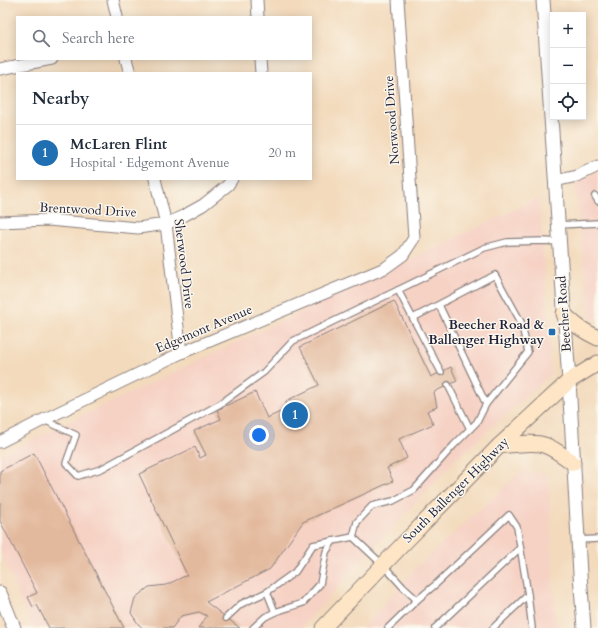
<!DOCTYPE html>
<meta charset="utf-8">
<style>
body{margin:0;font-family:Cardo,serif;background:#f6f6f7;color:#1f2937}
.controls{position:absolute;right:12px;top:12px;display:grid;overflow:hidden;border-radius:0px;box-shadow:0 2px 10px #0003}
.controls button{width:36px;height:36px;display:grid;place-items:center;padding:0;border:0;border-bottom:1px solid #e0e1e3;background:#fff;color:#1f2937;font:20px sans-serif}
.you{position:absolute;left:259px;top:435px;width:14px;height:14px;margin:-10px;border:3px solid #fff;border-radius:50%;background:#1a73e8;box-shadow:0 0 0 6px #1a73e833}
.badge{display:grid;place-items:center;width:26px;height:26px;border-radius:50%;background:#1f6fb2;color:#fff;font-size:13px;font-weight:700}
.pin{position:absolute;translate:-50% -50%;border:2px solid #fff;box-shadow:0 1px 4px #0006}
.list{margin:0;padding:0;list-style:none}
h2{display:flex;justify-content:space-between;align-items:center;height:52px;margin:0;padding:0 16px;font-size:17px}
h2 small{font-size:13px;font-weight:400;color:#747a83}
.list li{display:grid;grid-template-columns:26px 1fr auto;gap:12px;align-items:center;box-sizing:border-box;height:56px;padding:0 16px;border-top:1px solid #e0e1e3}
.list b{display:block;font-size:15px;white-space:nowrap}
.list p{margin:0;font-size:13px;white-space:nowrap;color:#747a83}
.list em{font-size:13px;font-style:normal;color:#747a83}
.icon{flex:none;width:22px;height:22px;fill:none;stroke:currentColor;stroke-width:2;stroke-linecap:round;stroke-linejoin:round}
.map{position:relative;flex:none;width:598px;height:628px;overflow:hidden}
.search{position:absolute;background:#fff;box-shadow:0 2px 10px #0003;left:16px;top:16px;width:296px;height:44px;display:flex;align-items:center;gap:10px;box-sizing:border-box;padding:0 14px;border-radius:0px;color:#747a83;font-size:15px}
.panel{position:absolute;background:#fff;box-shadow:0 2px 10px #0003;left:16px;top:72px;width:296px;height:108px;border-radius:0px}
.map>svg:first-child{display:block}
</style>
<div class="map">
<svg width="598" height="628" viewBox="0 0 598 628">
<rect width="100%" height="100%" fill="#fbf7ec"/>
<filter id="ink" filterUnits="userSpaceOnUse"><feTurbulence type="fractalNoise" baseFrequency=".025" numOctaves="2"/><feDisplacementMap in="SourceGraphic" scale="8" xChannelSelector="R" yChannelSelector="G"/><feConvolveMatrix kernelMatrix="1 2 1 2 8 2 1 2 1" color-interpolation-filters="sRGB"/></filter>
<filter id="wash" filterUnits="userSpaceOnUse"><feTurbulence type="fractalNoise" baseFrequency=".012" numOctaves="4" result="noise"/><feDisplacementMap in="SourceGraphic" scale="16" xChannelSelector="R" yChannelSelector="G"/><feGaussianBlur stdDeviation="0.9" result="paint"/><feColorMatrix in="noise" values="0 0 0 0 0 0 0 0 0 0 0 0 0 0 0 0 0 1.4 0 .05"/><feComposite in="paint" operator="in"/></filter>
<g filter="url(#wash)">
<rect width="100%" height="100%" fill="#f3dabc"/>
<g fill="#f6d2c5">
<polygon points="598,170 598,320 590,319 575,181"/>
<polygon points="539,198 551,374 455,460 351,572 301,628 32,628 0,550 0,455"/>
<polygon points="522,471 548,474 554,609 557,628 363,628 415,569"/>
</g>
<g id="blocks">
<g fill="#e3b99d">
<polygon points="394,301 431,377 451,367 457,381 434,392 437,407 427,411 433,424 399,439 407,458 387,468 393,481 303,522 270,569 206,602 240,628 198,628 207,616 199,612 181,616 172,628 143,628 139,625 131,613 135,598 149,587 166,585 187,575 139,474 195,447 200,458 206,455 194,431 221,419 217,410 255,392 267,418 287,409 286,401 319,385 300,347"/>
<polygon points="34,453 124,628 49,628 37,605 33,607 28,597 37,593 0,521 0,471"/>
</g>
</g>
</g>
<g filter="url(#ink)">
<use href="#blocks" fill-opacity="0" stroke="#8a7e7c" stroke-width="1"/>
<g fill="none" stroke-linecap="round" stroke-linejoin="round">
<defs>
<g id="service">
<polyline points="595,196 598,201"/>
<polyline points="558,225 598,223"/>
<polyline points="413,318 495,275 521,322 528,352 486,404 439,305"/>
<polyline points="441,372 398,290 484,248 507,242 543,241 559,242"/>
<polyline points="448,385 470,429"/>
<polyline points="44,420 76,435 66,463 78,476 101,469 220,404 264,372 293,341 398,290"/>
<polyline points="353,537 383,565 403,587 417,600 435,585 509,515 517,527 528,595 532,628"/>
<polyline points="353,537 357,522 372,506 393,501 414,490 454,445 477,422 486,404"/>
<polyline points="578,540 598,539"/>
<polyline points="275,612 267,592 295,572 313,545 353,537"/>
<polyline points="226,618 241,604 267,592"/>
<polyline points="253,628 265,617 275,612 303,603 320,584 326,552 333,541"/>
<polyline points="388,628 417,600"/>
<polyline points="435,628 520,548"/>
<polyline points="493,628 528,595"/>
</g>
<g id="minor">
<polyline points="113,0 117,17"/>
<polyline points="257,0 258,17"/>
<polyline points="126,59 130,73"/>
<polyline points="260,59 261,73"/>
<polyline points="0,69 52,59"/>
<polyline points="155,179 166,224 181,353"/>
<polyline points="555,181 577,176 598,166"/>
<polyline points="0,222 48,220 138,228 166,224 185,215 203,205 228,185 232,179"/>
<polyline points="0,442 43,420 181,353 385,268 403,255 414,238 398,0"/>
</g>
<g id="tertiary">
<polyline points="543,0 569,381 580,574 584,628"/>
<polyline points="0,593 14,628"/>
</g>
<g id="secondary">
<path d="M564 314C575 325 583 331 598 338"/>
<path d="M499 446C511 445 533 441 544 445 554 448 564 456 573 463"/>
<polyline points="323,628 403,544 499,446 569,381 598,363"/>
</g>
</defs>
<use href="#service" stroke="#8a7e7c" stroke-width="8"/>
<use href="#minor" stroke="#8a7e7c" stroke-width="13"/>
<use href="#tertiary" stroke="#8a7e7c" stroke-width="15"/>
<use href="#secondary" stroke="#8a7e7c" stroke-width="17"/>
<use href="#service" stroke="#fff" stroke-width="5.5"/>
<use href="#minor" stroke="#fff" stroke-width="11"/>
<use href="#tertiary" stroke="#fff" stroke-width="13"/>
<use href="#secondary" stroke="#fde5c5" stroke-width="15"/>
</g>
</g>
<rect fill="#1f6fb2" stroke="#fbf7ec" stroke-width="1.5" x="548" y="328" width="8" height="8" rx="2"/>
<g text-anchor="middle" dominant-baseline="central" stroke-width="3" stroke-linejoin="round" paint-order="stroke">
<g font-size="13" fill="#22223b" stroke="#fbf7ec">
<text transform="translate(392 120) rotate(-94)">Norwood Drive</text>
<text transform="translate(88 210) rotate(3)">Brentwood Drive</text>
<text transform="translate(184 264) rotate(83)">Sherwood Drive</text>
<text transform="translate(564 314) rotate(-94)">Beecher Road</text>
<text transform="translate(204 329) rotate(-23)">Edgemont Avenue</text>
<text transform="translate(456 490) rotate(-45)">South Ballenger Highway</text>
</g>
<g font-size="13" font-weight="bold" fill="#22223b" stroke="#fbf7ec" text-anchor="end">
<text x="544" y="325">Beecher Road &amp;<tspan x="544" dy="15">Ballenger Highway</tspan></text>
</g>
</g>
</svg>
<div class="controls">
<button>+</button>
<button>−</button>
<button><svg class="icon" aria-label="locate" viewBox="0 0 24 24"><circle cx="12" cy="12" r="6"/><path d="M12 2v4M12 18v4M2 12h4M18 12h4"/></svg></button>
</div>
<div class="you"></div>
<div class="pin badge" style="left:295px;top:415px">1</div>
<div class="search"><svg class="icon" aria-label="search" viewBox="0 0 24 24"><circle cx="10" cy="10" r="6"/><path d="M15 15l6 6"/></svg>Search here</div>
<section class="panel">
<h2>Nearby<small></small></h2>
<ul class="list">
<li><span class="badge">1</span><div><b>McLaren Flint</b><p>Hospital · Edgemont Avenue</p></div><em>20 m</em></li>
</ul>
</section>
</div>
